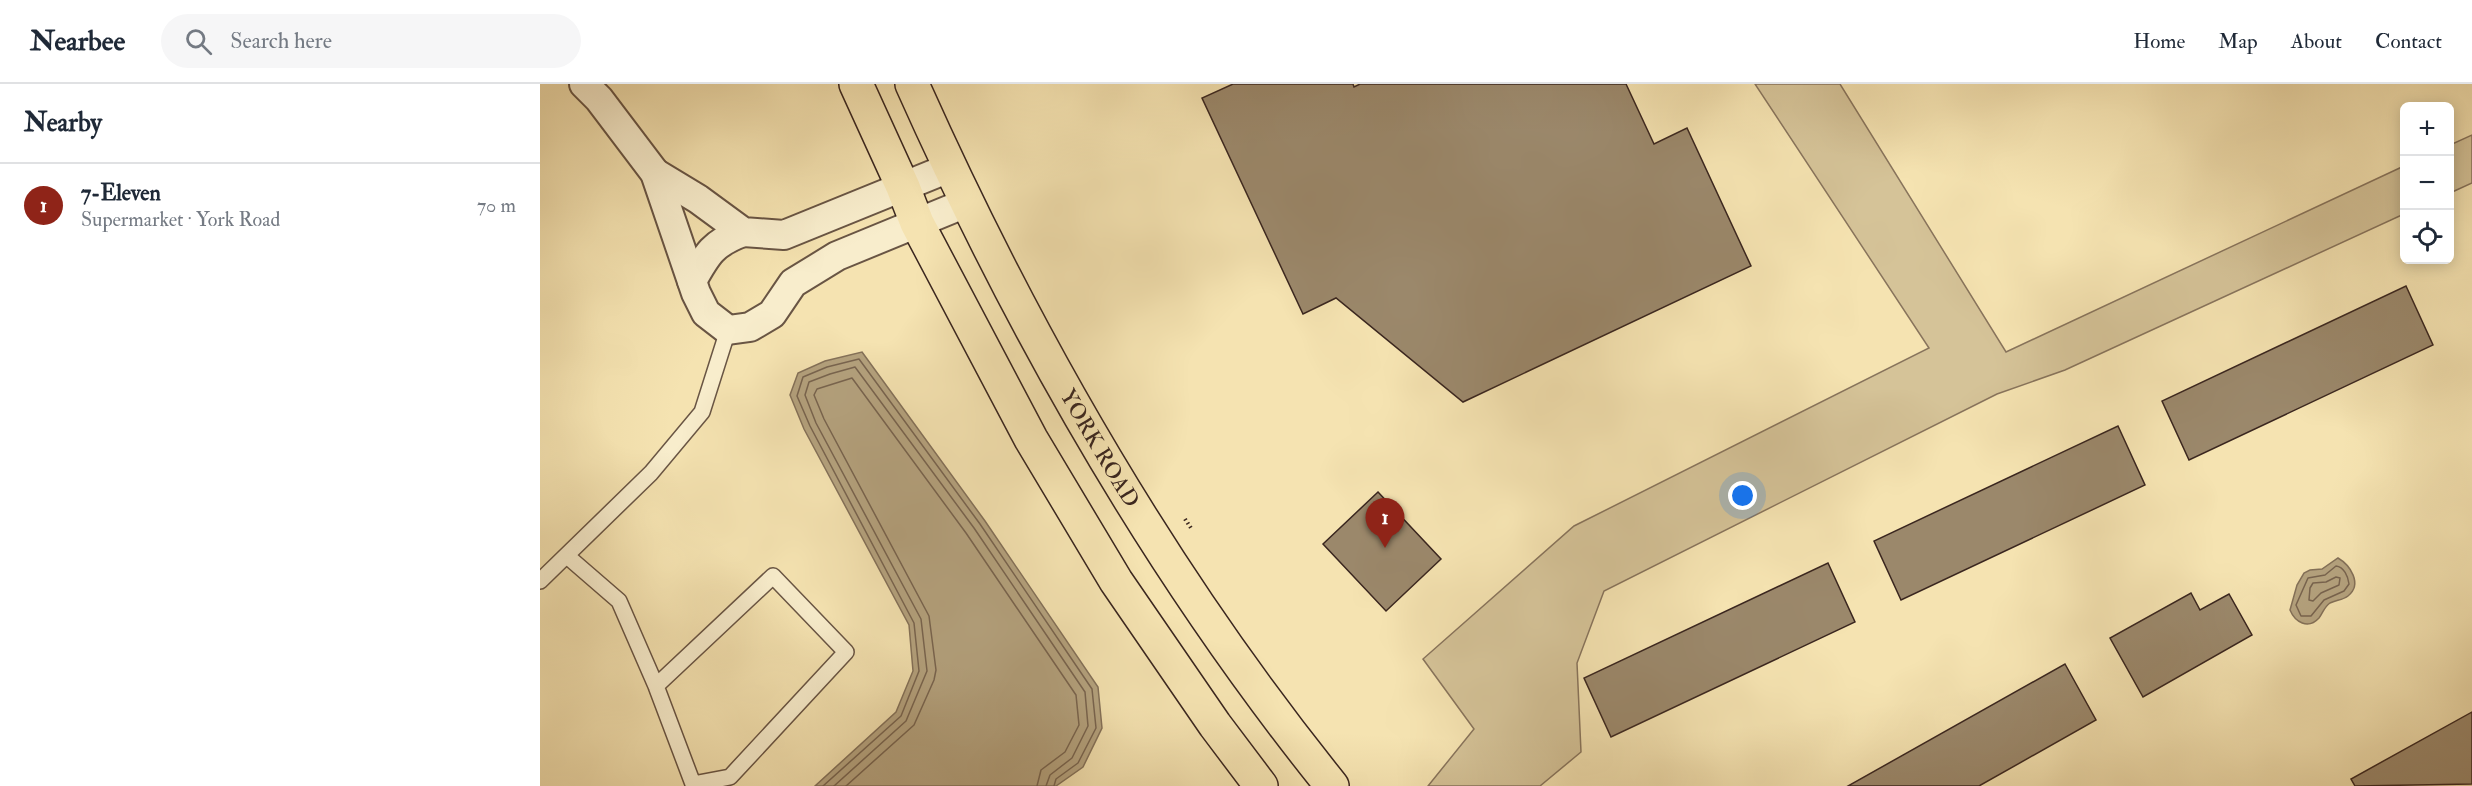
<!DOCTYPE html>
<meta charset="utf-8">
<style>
body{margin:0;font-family:"IM FELL Double Pica",serif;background:#f6f6f7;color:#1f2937}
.controls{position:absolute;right:18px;top:18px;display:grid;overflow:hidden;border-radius:9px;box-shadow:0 3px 15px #0003}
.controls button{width:54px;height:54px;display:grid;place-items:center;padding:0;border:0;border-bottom:2px solid #e0e1e3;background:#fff;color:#1f2937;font:30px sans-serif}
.you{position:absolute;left:1203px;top:412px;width:21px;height:21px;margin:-15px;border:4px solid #fff;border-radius:50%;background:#1a73e8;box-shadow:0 0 0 9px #1a73e833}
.badge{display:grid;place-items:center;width:39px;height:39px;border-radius:50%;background:#8f2418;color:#fff;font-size:20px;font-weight:700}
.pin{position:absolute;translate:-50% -50px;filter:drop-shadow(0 2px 3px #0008)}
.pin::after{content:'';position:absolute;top:32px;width:21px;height:18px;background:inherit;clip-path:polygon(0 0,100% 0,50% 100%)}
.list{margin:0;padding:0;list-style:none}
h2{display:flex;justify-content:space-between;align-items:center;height:78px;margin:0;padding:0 24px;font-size:26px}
h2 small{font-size:20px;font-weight:400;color:#747a83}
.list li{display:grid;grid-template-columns:39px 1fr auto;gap:18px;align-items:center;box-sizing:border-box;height:84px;padding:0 24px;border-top:2px solid #e0e1e3}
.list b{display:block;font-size:22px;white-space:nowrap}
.list p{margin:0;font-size:20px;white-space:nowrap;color:#747a83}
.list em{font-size:20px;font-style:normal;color:#747a83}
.icon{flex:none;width:33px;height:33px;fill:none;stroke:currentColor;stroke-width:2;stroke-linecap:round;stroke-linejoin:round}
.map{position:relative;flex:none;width:1932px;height:702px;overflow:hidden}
header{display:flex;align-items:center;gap:36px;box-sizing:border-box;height:84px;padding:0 30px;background:#fff;border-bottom:2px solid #e0e1e3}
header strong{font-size:28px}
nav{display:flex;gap:33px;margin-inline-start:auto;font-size:21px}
.search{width:420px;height:54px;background:#f6f6f7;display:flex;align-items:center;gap:15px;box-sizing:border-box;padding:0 21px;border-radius:33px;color:#747a83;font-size:22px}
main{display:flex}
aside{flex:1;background:#fff}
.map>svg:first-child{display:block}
</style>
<header>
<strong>Nearbee</strong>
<div class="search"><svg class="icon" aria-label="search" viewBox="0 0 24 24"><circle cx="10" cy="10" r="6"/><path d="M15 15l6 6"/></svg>Search here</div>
<nav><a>Home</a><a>Map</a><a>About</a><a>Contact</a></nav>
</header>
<main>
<aside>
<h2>Nearby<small></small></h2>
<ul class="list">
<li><span class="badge">1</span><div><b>7-Eleven</b><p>Supermarket · York Road</p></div><em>70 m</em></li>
</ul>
</aside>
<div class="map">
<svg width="1932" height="702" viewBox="0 0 1932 702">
<rect width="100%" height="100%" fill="#f5e3b1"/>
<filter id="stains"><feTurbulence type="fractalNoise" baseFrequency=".00333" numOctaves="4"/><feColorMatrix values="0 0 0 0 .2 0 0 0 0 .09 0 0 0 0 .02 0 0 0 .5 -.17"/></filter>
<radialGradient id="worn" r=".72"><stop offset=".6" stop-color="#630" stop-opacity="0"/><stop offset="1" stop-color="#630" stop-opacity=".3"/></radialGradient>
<g fill="#d5c398" stroke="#88745c" stroke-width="1.5">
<polygon points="1215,0 1300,0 1466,268 1864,82 1864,130 1525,286 1457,310 1064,507 1037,579 1041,668 1000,702 888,702 934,645 883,575 1034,442 1389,264"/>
<polygon points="1932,51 1932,99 1910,109 1910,61"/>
</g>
<g fill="#b5a37f" stroke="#847159" stroke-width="1.5">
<polygon points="322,268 445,437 558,603 562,644 543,683 516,702 275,702 356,628 373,587 369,541 264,345 250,311 258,289 285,277"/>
<path d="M1798 474C1810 481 1823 500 1808 512 1803 516 1796 516 1790 519 1784 523 1783 529 1779 534 1768 546 1755 538 1750 526L1757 501 1764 489 1770 486 1782 485Z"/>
</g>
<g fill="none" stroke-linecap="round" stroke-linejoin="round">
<g stroke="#78644f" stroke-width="1.5">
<path d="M1796 482C1804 483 1808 492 1809 500L1804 507 1784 516 1771 532H1761L1756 521 1768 494 1785 491Z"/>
<polygon points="1796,493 1800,494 1799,501 1781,509 1773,517 1769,516 1770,504 1773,499 1786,498"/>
<polyline points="283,702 361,632 379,587 374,539 270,342 257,312 263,293 287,283 319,275 440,440 552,605 556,644 538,679 516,695 514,702"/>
<polyline points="294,702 366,637 387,587 381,535 276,339 265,311 269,298 290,290 315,283 434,444 545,608 548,642 532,674 510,691 506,702"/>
<polyline points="306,702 374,641 394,596 396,586 389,532 284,335 274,311 277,305 312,294 426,449 536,611 539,641 525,668 501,686 497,702"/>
</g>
</g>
<g fill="#9b886b" stroke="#3a261f" stroke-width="1.5">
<polygon points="693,0 813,0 814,3 820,0 1086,0 1114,60 1147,44 1211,182 923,318 796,214 763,230 662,14"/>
<polygon points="1866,202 1893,261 1649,376 1622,317"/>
<polygon points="1578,342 1605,401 1361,516 1334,457"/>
<polygon points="838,408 901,475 846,527 783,460"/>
<polygon points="1288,479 1315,538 1071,653 1044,594"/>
<polygon points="1651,509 1660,526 1689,510 1712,551 1603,613 1570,554"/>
<polygon points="1525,580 1556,636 1439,702 1308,702"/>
<polygon points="1932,628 1932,700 1815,702 1811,695"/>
</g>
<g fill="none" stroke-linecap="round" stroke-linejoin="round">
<defs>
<g id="lane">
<polyline points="27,472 79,517 116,602 153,700 190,693 306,568 233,492 116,602"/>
<polyline points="0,497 111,389 162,328 188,246"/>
</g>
<g id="street">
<polyline points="44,0 59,15 115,89 156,209 166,229 188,246 210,243 232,230 253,199 297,172 426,119"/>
<polyline points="115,89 158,115 203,148 244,151 409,84"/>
<path d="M152 197C167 170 173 159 203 148"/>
</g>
<g id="highway">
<polyline points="316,0 363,103 377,139 491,355 576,497 675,641 721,702"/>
<path id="s1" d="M372 0C483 249 620 489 792 702"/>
</g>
</defs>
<use href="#lane" stroke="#695544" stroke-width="18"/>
<use href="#street" stroke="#695544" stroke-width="32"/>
<use href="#highway" stroke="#3a261f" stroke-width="36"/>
<polyline stroke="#3a261f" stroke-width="4" stroke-dasharray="1.5 3" stroke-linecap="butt" points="645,435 651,444"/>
<use href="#lane" stroke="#f8edcc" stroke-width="15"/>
<use href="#street" stroke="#f8edcc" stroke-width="28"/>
<use href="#highway" stroke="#f5e3b1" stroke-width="33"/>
</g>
<g text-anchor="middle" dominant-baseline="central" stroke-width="6" stroke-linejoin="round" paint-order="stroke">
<g font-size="22" fill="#3a261f" stroke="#f8edcc">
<text stroke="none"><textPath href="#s1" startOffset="410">YORK ROAD</textPath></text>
</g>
</g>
<rect width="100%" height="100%" filter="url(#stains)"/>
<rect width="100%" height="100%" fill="url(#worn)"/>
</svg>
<div class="controls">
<button>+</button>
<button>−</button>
<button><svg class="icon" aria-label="locate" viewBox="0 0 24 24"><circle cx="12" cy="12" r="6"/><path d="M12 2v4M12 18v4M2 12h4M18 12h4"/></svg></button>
</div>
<div class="you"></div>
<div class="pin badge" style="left:845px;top:464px">1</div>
</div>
</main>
